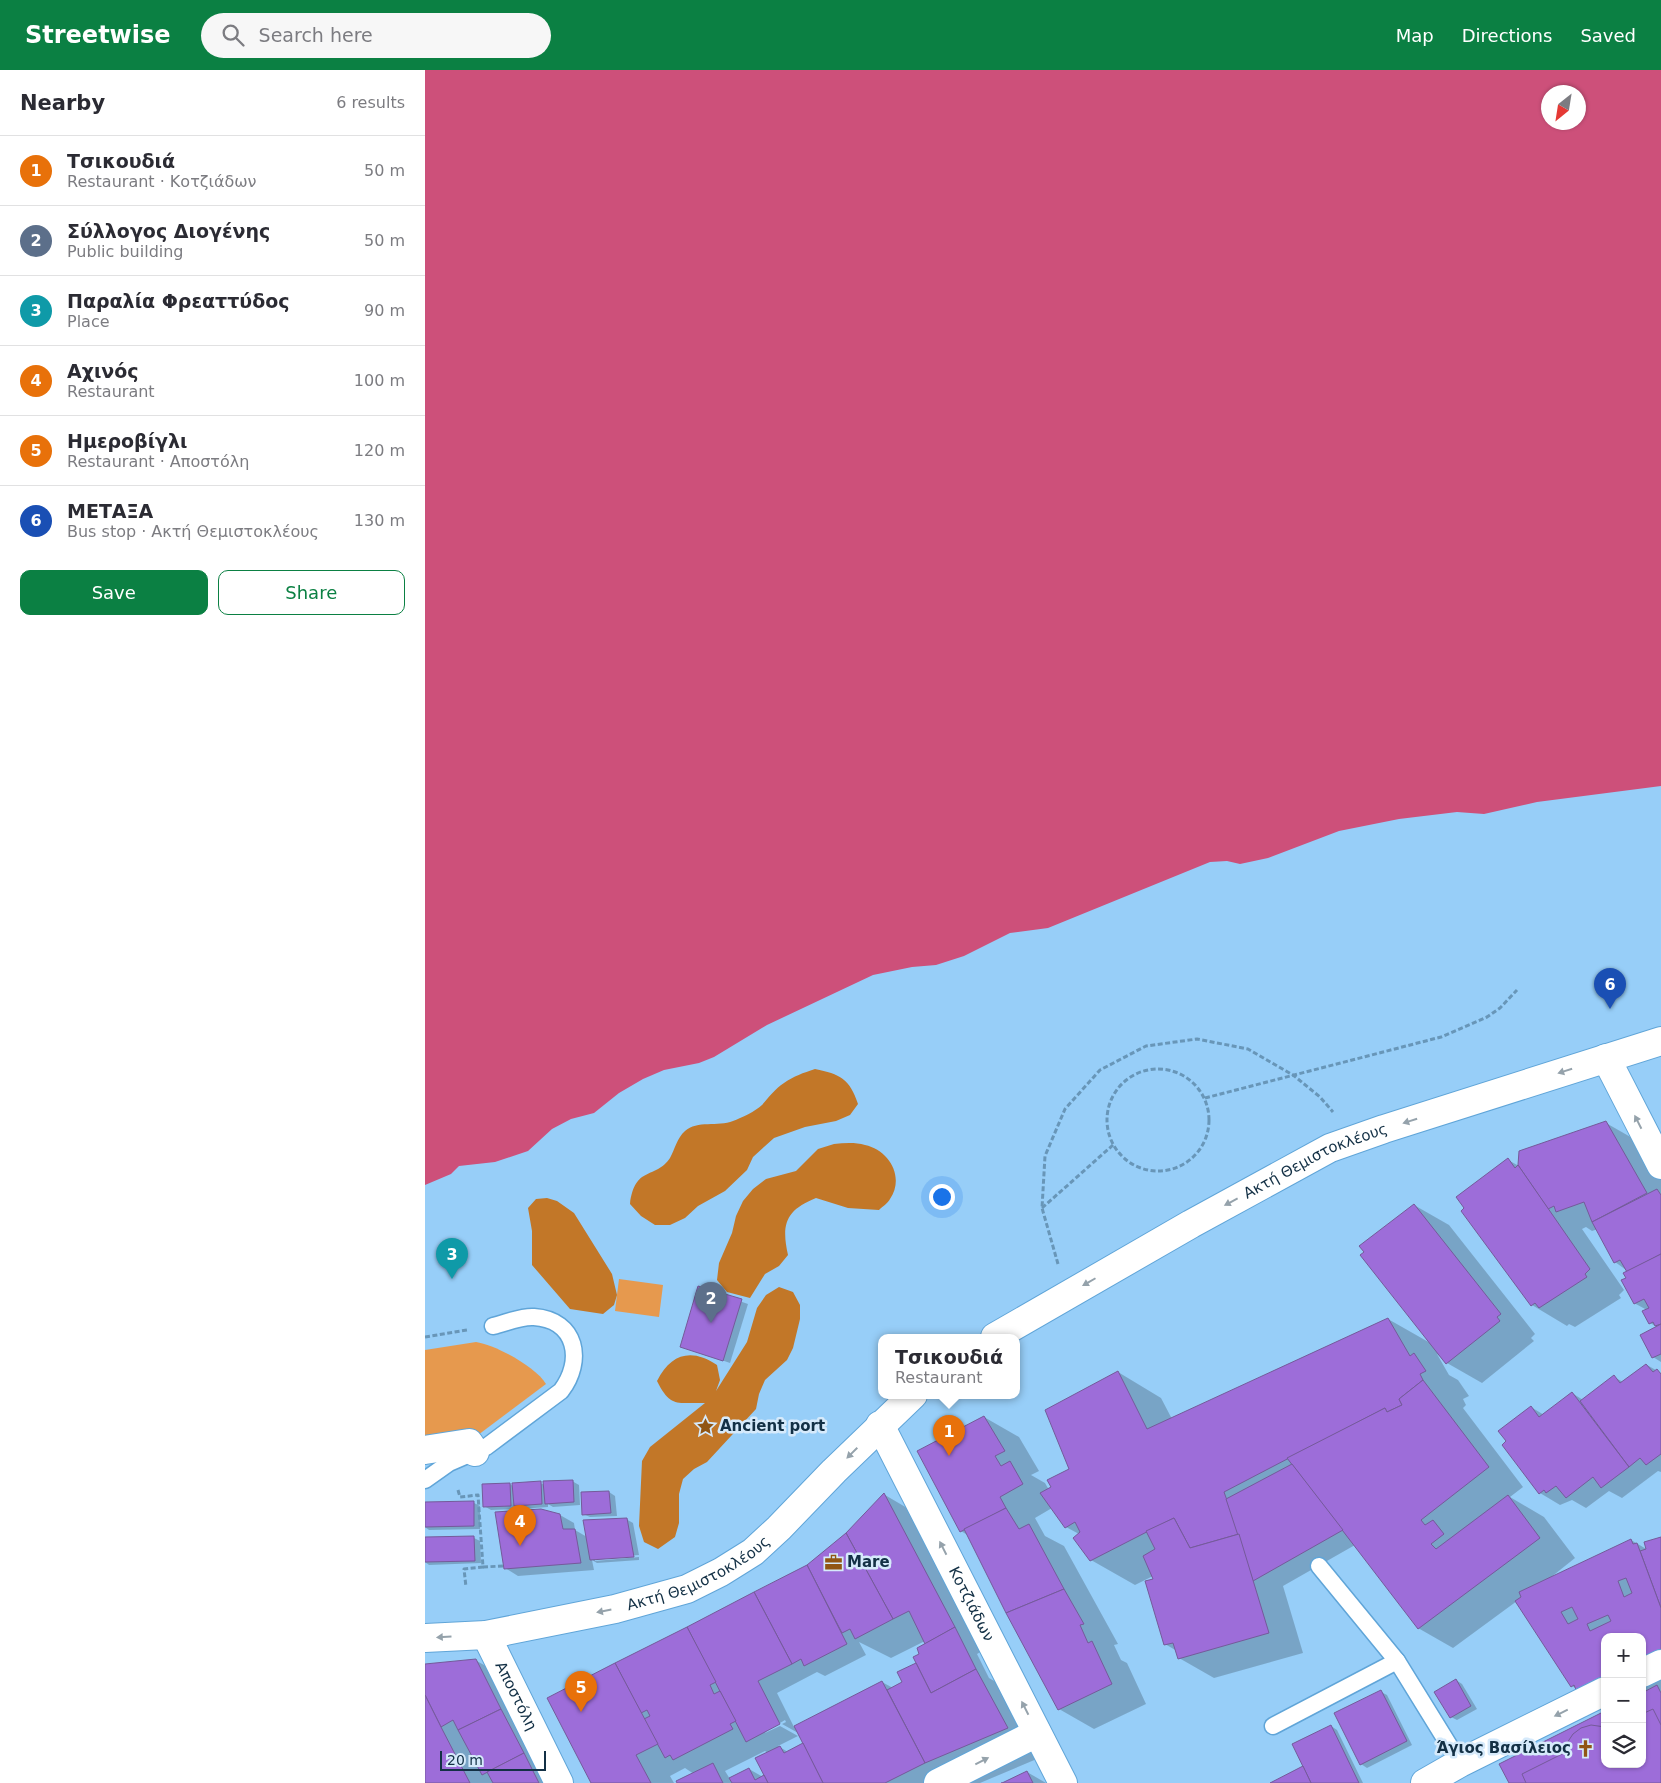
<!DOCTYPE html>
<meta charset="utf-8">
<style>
body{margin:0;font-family:"DejaVu Sans",sans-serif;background:#f7f7f7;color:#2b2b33}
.controls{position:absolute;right:15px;bottom:15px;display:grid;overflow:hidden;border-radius:10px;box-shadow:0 1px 4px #0004}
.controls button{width:45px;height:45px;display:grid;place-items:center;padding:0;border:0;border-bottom:1px solid #e1e1e2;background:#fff;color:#2b2b33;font:25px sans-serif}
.compass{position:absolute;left:1116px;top:15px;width:45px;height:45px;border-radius:50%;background:#fff;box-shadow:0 1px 4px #0004;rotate:210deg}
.scale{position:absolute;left:15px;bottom:12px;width:106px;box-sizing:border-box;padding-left:5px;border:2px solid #133045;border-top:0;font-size:14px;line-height:18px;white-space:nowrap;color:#133045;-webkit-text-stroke:4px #d6eafb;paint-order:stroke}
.you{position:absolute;left:516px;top:1126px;width:18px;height:18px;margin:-12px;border:4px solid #fff;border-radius:50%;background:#1a73e8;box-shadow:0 0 0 8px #1a73e833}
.badge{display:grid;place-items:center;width:32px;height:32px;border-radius:50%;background:#0b8043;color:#fff;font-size:16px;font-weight:700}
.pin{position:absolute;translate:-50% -41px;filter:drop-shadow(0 1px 2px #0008)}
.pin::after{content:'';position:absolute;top:26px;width:18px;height:15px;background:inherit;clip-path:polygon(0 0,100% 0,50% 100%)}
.popup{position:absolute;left:453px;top:1264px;width:142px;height:65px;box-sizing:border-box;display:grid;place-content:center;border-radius:10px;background:#fff;filter:drop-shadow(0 1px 4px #0005);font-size:16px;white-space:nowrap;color:#7c7c81}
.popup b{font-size:19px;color:#2b2b33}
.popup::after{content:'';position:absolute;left:50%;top:100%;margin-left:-10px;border:10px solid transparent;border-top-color:#fff}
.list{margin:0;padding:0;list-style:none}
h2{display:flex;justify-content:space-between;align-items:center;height:65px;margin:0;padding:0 20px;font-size:21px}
h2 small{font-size:16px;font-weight:400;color:#7c7c81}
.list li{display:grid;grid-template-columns:32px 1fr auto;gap:15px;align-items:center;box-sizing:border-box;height:70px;padding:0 20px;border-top:1px solid #e1e1e2}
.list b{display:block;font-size:19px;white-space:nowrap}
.list p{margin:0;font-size:16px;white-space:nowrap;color:#7c7c81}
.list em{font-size:16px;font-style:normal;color:#7c7c81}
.actions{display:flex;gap:10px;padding:15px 20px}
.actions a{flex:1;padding:11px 0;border:1px solid #0b8043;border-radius:10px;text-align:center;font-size:18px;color:#0b8043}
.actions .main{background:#0b8043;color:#fff}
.icon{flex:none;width:28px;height:28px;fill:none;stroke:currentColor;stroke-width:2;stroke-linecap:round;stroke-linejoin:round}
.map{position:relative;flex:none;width:1236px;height:1713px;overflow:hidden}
header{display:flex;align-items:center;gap:30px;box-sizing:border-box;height:70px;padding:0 25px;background:#0b8043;color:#fff}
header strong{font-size:24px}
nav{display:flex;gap:28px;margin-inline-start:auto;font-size:18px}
.search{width:350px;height:45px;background:#f7f7f7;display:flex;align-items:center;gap:12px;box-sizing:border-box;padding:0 18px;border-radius:28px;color:#7c7c81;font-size:19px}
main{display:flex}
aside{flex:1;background:#fff}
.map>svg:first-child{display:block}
</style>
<header>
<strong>Streetwise</strong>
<div class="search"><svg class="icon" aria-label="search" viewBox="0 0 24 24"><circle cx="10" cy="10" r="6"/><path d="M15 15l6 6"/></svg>Search here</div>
<nav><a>Map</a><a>Directions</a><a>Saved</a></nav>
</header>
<main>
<aside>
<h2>Nearby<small>6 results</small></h2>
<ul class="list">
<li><span class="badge" style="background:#e8710a">1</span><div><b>Τσικουδιά</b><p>Restaurant · Κοτζιάδων</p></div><em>50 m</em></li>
<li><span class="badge" style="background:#5c6f8a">2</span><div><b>Σύλλογος Διογένης</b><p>Public building</p></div><em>50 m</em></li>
<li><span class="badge" style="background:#0f9aa8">3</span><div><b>Παραλία Φρεαττύδος</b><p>Place</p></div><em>90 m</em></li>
<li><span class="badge" style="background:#e8710a">4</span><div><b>Αχινός</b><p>Restaurant</p></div><em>100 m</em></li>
<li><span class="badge" style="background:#e8710a">5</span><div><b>Ημεροβίγλι</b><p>Restaurant · Αποστόλη</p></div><em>120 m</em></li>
<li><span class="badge" style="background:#1a4fb4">6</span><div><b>ΜΕΤΑΞΑ</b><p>Bus stop · Ακτή Θεμιστοκλέους</p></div><em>130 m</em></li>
</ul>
<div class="actions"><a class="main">Save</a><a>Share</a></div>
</aside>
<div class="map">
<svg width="1236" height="1713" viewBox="0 0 1236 1713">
<rect width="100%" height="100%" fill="#97cef8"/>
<g fill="#e6994e">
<polygon points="194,1209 238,1215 234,1247 190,1241"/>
<path d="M51 1272C71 1275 111 1297 121 1314L53 1365 0 1370V1280Z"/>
</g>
<g fill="#c27728">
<path d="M390 999C415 1004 425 1009 433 1034L425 1045 411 1051 380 1057 349 1068 328 1087 322 1100 300 1121 273 1136 260 1148 245 1155H230L216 1146 205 1134C210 1095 230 1110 245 1088 250 1079 252 1068 260 1061 272 1050 293 1057 308 1051 316 1048 331 1041 337 1035 344 1027 350 1019 359 1013 369 1006 378 1003 390 999Z"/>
<path d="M409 1074C419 1073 430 1072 440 1075 464 1080 480 1107 465 1129 463 1133 457 1137 454 1140L423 1138 391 1128C361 1140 356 1154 363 1185L354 1196 340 1204 325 1228 302 1222 292 1210 294 1193 307 1163 311 1146 318 1131 328 1119 341 1109 371 1101 393 1079Z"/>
<polygon points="122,1128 132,1131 149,1143 187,1204 192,1225 189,1235 178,1244 145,1239 107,1195 107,1161 103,1138 111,1129"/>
<path d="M354 1217 368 1222 375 1235V1249L368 1278 362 1290 340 1310 334 1324 331 1339 282 1392 269 1399 258 1409 254 1424V1453L250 1467 233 1479 219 1472 214 1456 217 1391 225 1377 280 1333C253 1332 246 1339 232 1311 246 1283 267 1278 292 1295L295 1310 291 1321 322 1272 332 1238 341 1225Z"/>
</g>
<path fill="#cd507a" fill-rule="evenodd" d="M0 0H1236V716L1112 732 1059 744 1032 742 974 749 914 761 843 788 815 794 802 791 785 792 623 858 585 863 539 886 511 895 487 897 448 905 342 955 289 987 274 993 239 1000 218 1009 194 1023 169 1043 146 1049 127 1059 103 1081 70 1092 34 1096 26 1104 0 1115ZM1124 22H1154V52H1124Z"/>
<g fill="#0003" fill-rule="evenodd">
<polygon points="1181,1053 1216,1073 1236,1108 1236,1292 1228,1287 1232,1257 1225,1253 1222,1240 1209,1233 1202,1208 1204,1202 1190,1192 1173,1159 1167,1161 1161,1157 1157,1159 1199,1220 1194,1225 1196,1228 1150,1257 1144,1254 1142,1256 1107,1235 1083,1090 1094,1096"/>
<polygon points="989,1135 1024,1155 1110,1264 1106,1268 1109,1271 1057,1313 1022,1293 1012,1284 1024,1305 1033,1310 1044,1326 1038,1329 1041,1335 1038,1338 1098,1417 1085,1427 1119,1447 1150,1488 1125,1508 1206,1470 1223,1480 1236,1468 1236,1713 1085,1713 1180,1694 1217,1694 1217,1567 1180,1567 1152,1619 1147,1616 1092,1531 1028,1578 993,1558 930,1475 858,1516 878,1583 789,1608 754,1588 752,1581 740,1574 728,1506 710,1515 666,1490 654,1464 641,1457 627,1438 610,1448 620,1466 639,1476 693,1574 689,1575 696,1590 702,1593 721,1634 669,1659 634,1639 544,1466 536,1461 559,1347 594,1367 614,1401 606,1405 620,1413 624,1420 646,1399 693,1302 736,1328 747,1349 963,1249 1007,1274"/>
<polygon points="274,1217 323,1234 305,1293 256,1276"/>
<polygon points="1222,1295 1236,1303 1236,1402 1233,1401 1197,1428 1184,1421 1161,1438 1147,1430 1135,1435 1115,1423 1079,1375 1106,1337 1119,1345 1147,1323 1158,1330 1189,1307 1198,1312"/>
<polygon points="147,1411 154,1415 155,1435 128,1437 123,1434 123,1437 96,1439 92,1436 92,1439 66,1440 59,1436 85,1414 89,1417"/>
<polygon points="184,1422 190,1426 192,1446 165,1447 158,1444 157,1423"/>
<path d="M460 1425 494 1445 564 1577 552 1584 564 1608 595 1626 626 1683 555 1713H254L269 1704 260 1698 245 1706 249 1713H168L124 1628 382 1496 422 1464ZM500 1571 502 1574 494 1597 491 1595 478 1613 468 1618 457 1612 369 1657 352 1623 392 1602 400 1606 441 1585 434 1572 466 1588ZM350 1650 355 1653 360 1650 361 1652 357 1654 375 1664 380 1673 363 1682 353 1676 373 1666 355 1656 340 1663ZM340 1681 343 1683 340 1706 338 1707 324 1699 305 1709 300 1701Z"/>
<polygon points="49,1433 55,1436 55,1459 4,1460 0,1457 0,1434"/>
<polygon points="135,1445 149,1453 150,1460 162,1467 201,1449 208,1453 214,1485 170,1488 170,1491 214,1487 214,1490 172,1493 167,1490 169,1500 93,1506 80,1498"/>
<polygon points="49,1468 55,1471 56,1493 4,1495 0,1492 0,1469"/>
<polygon points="50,1590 86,1610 123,1713 0,1713 0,1596"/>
<polygon points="1031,1610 1037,1614 1052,1639 1032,1650 1026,1647"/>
<polygon points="956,1622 962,1625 987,1675 942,1698 936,1694"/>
<polygon points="906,1656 912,1660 938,1713 847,1713 880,1697"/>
<polygon points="602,1702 621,1713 578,1713"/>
</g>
<g fill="#9d6dd9" stroke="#755a9a" fill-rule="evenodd">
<polygon points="1181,1051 1222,1123 1167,1152 1159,1132 1131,1142 1129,1136 1123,1139 1093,1095 1094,1081"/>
<polygon points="1083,1088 1090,1098 1093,1095 1165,1199 1160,1204 1162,1207 1114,1238 1110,1233 1106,1236 1036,1141 1039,1138 1031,1127"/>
<polygon points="1232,1119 1236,1125 1236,1184 1202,1202 1195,1190 1189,1193 1167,1152"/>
<polygon points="989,1134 1076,1244 1072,1247 1075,1251 1021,1294 935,1185 939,1182 934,1176"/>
<polygon points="1236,1184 1236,1254 1230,1256 1228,1252 1224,1254 1217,1241 1224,1238 1219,1229 1209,1234 1196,1210 1201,1208 1198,1203"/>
<polygon points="273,1216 317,1229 298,1291 255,1277"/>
<polygon points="963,1248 985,1286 989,1283 1001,1301 995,1304 998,1310 974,1329 977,1335 962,1342 960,1338 799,1422 814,1464 765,1478 749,1448 665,1491 648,1468 655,1462 650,1452 640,1458 615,1423 626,1417 622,1410 644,1399 620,1340 693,1301 722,1359"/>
<polygon points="1236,1254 1236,1284 1227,1288 1215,1265"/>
<polygon points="1221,1294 1228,1302 1232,1299 1236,1304 1236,1384 1221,1395 1215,1388 1204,1397 1155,1331 1189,1305 1195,1313"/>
<polygon points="998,1310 1064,1397 996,1450 1000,1455 1008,1450 1019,1464 1006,1474 1011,1479 1083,1425 1115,1468 993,1559 862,1388 960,1338 962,1342 977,1335 974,1329"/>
<polygon points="1147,1322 1204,1397 1176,1418 1168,1407 1141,1428 1131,1416 1121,1423 1119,1420 1114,1424 1077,1375 1081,1371 1073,1361 1106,1336 1114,1347"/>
<polygon points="559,1346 580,1381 570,1386 576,1396 585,1391 598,1414 575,1427 581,1438 535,1462 492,1381"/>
<polygon points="867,1394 918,1460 828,1511 801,1429"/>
<polygon points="148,1410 149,1432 120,1434 118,1411"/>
<polygon points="116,1411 117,1434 89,1436 87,1413"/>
<polygon points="85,1413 86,1436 58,1437 57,1414"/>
<polygon points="184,1421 186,1443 157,1445 156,1422"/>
<polygon points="459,1423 530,1557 500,1574 484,1541 468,1549 421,1463"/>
<polygon points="49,1431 49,1456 0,1457 0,1432"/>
<polygon points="581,1438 594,1459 604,1454 639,1519 581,1543 539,1459"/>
<polygon points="116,1439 135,1444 138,1459 150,1459 156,1493 79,1499 70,1442"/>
<polygon points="202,1448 209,1487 165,1490 158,1450"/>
<polygon points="749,1448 765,1478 814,1464 844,1563 753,1589 748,1573 739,1575 720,1511 728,1509 718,1486 730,1479 721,1461"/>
<polygon points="421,1463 468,1549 430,1569 425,1559 417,1563 382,1495"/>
<polygon points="49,1466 50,1491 0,1492 0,1467"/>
<polygon points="1236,1467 1236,1538 1215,1481 1221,1479 1219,1472"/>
<path d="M1206 1469 1208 1474 1212 1473 1236 1538V1581L1217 1590V1567H1180V1608L1152 1622 1149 1615 1146 1617 1090 1531 1096 1527 1094 1522ZM1201 1508 1207 1523 1199 1527 1193 1511ZM1147 1537 1153 1549 1143 1554 1136 1542ZM1183 1545 1186 1551 1165 1561 1162 1554Z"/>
<polygon points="382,1495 422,1574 379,1596 376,1589 367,1594 329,1522"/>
<polygon points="639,1519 659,1554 655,1555 663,1573 667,1571 687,1614 633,1640 581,1543"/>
<polygon points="329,1522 367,1594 333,1611 355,1654 321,1672 262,1557"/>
<polygon points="262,1557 291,1612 285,1615 289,1624 295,1621 311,1651 305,1654 308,1659 248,1690 245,1685 240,1688 219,1649 225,1646 222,1640 216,1643 190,1593"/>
<polygon points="530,1557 551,1599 506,1623 488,1587 494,1584 492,1578"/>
<polygon points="51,1589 76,1639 33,1660 28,1650 16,1657 0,1625 0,1594"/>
<polygon points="190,1593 233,1674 211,1685 226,1713 166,1713 122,1628"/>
<polygon points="491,1593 506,1623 551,1599 583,1658 500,1693 462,1620 477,1612 472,1602"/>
<polygon points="1031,1609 1046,1636 1025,1648 1009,1622"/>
<polygon points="457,1611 500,1693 460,1713 398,1713 369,1656"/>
<polygon points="1232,1615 1236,1623 1236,1713 1084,1713 1074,1694 1180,1641 1180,1694 1217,1694 1217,1623"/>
<polygon points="956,1620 982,1671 935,1695 909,1643"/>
<polygon points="0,1625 16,1657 45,1713 0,1713"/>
<polygon points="76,1639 99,1683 57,1705 33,1660"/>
<polygon points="1228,1639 1236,1655 1236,1713 1101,1713 1097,1704 1139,1683 1142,1673 1148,1664 1156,1658 1166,1655 1180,1657 1180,1694 1217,1694 1217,1644"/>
<polygon points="906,1655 934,1713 886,1713 867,1674"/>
<polygon points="378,1673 398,1713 343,1713 330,1688 355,1676 359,1683"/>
<polygon points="99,1683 114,1713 68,1713 62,1702"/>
<polygon points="288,1693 298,1713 252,1713 251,1711"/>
<polygon points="878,1696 886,1713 845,1713"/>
<polygon points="324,1698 330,1710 339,1705 343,1713 307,1713 304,1708"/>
<polygon points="602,1701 608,1713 576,1713 577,1713"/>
</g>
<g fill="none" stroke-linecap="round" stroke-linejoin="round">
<defs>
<g id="lane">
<path d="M0 1410 24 1393 61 1377 136 1321C159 1291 152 1250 109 1247 96 1246 81 1253 68 1256"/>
<polyline points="894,1496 972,1591"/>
<polyline points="848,1656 972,1591 1035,1693"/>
</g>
<g id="street">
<polyline points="1181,988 1236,1095"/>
<path id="s1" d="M455 1355 638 1713"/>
<polyline points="0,1380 44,1373 50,1382"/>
<path id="s2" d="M61 1565 134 1713"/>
<polyline points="513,1713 612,1663"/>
</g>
<g id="secondary">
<path id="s3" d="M570 1267 766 1154 905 1078 959 1059 1236 971"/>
<path id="s4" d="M0 1568 61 1565 190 1539 262 1519 296 1502 328 1482 354 1458 409 1401 488 1325"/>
<polyline points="1217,1603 1236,1594"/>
<polyline points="1000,1713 1035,1693 1180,1621"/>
</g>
</defs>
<use href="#lane" stroke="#60a5d8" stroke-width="19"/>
<use href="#street" stroke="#60a5d8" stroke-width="30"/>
<use href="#secondary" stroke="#60a5d8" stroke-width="30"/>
<g stroke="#6896b8" stroke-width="3" stroke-dasharray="5 2.5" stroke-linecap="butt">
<circle cx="733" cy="1050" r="51"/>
<polyline points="780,1028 1016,967 1062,947 1075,938 1092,920"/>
<polyline points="617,1138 688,1075"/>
<polyline points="633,1194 617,1138 620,1086 640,1039 675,1000 721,976 772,969 823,979 868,1005 895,1027 908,1042"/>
<polyline points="0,1267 42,1260"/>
<polyline points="33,1420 35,1427 53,1425 58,1497 39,1499 41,1517"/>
<polyline points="58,1497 78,1496"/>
</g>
<use href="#lane" stroke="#fff" stroke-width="16"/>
<use href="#street" stroke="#fff" stroke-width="28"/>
<use href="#secondary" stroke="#fff" stroke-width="28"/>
</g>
<defs><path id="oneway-solid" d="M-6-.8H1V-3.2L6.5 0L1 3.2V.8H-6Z" transform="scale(1.25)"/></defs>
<g fill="#95a2ab">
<use href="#oneway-solid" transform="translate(1140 1001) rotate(162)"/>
<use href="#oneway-solid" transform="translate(985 1051) rotate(162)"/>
<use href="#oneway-solid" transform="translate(1213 1052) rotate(-117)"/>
<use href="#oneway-solid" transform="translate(806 1132) rotate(152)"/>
<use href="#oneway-solid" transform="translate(664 1212) rotate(150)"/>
<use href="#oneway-solid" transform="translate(427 1383) rotate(135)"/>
<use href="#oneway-solid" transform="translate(518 1478) rotate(-117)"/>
<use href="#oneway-solid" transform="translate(179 1541) rotate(169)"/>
<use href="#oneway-solid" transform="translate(19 1567) rotate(177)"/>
<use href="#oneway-solid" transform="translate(600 1638) rotate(-117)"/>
<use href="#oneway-solid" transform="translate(1136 1643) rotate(154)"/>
<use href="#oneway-solid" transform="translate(557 1691) rotate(-27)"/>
</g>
<defs>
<symbol id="sight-bare" viewBox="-9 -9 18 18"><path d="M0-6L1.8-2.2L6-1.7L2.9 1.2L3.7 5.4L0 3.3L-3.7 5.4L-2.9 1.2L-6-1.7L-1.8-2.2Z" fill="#915614" stroke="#d6eafb" stroke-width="2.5" paint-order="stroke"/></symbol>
<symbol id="office-bare" viewBox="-9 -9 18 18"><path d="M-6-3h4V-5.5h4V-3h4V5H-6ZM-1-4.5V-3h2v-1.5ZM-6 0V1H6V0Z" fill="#915614" stroke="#d6eafb" stroke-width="2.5" paint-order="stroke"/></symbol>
<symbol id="church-bare" viewBox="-9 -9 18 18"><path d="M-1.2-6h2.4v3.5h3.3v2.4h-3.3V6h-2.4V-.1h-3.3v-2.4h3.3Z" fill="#915614" stroke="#d6eafb" stroke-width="2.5" paint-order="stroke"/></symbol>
</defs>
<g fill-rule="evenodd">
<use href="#sight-bare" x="268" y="1344" width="25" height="25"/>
<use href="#office-bare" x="396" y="1480" width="25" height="25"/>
<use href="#church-bare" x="1148" y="1666" width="25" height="25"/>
</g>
<g text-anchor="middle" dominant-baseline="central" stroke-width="5" stroke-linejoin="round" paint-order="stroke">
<g font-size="15" fill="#133045" stroke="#d6eafb">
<text stroke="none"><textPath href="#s3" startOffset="366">Ακτή Θεμιστοκλέους</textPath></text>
<text stroke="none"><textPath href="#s4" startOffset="284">Ακτή Θεμιστοκλέους</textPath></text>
<text stroke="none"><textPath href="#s1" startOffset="201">Κοτζιάδων</textPath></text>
<text stroke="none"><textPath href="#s2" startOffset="68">Αποστόλη</textPath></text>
</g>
<g font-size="15" font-weight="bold" fill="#133045" stroke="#d6eafb" text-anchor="start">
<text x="295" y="1356">Ancient port</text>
<text x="422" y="1492">Mare</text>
<text x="1146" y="1678" text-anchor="end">Άγιος Βασίλειος</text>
</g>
</g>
</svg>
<div class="controls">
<button>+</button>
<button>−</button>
<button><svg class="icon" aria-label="layers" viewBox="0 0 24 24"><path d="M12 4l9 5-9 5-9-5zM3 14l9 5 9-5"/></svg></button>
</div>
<svg class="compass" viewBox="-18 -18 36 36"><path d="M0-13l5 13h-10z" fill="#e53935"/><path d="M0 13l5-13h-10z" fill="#7c7c81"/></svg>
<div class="scale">20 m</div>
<div class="you"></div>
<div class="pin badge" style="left:524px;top:1386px;background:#e8710a">1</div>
<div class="popup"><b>Τσικουδιά</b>Restaurant</div>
<div class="pin badge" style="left:286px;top:1253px;background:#5c6f8a">2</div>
<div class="pin badge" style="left:27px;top:1209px;background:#0f9aa8">3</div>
<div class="pin badge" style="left:95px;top:1476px;background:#e8710a">4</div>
<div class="pin badge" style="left:156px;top:1642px;background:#e8710a">5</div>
<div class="pin badge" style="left:1185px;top:939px;background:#1a4fb4">6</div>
</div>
</main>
